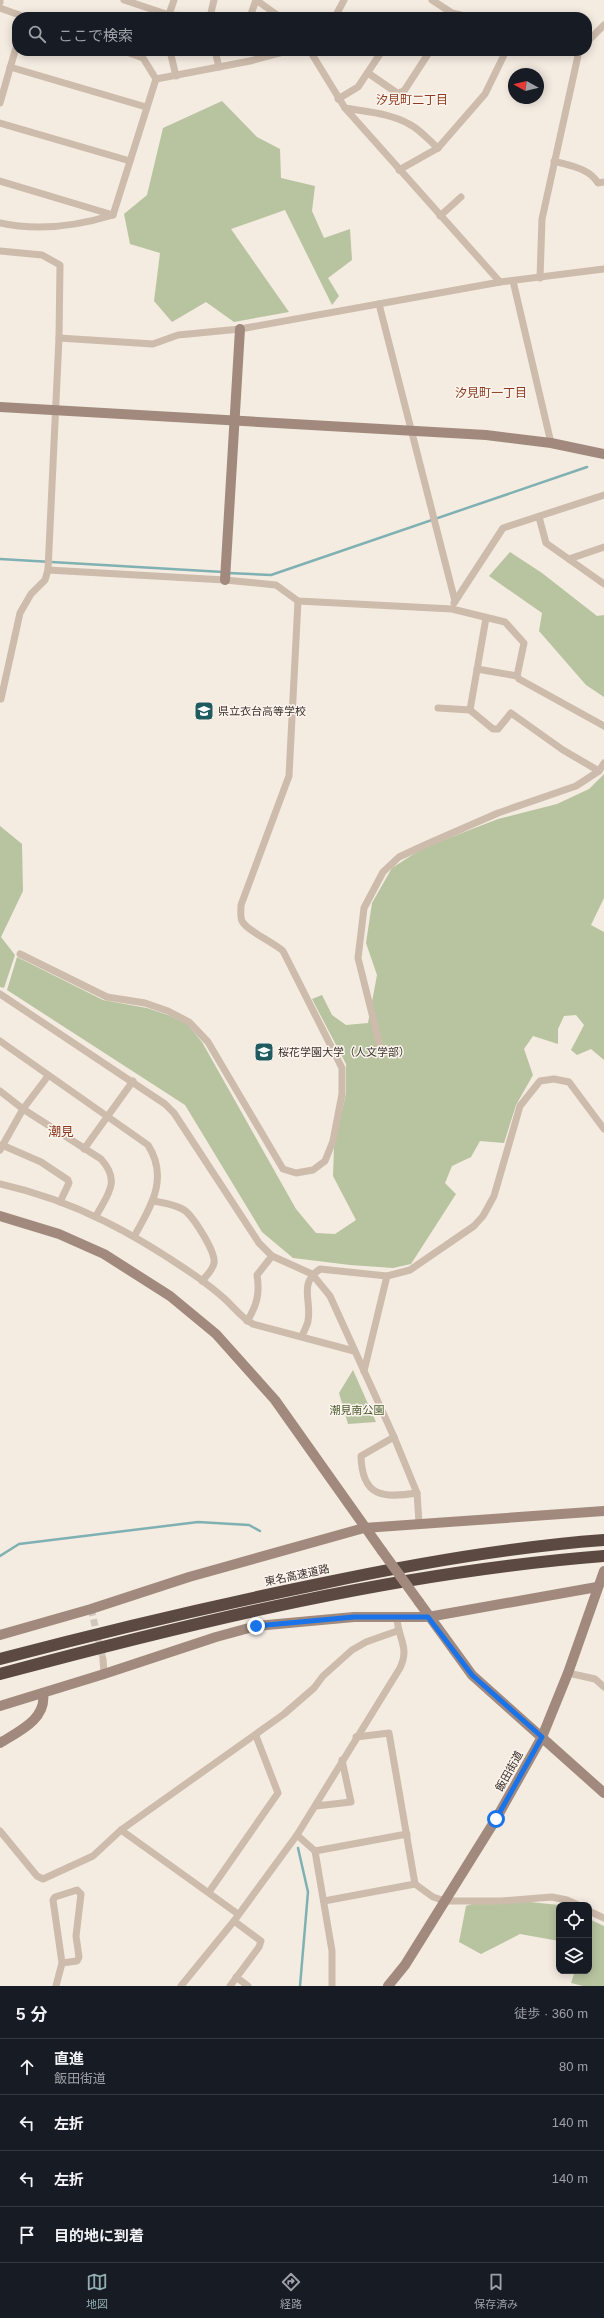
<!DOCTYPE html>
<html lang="ja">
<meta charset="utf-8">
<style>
body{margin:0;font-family:Arial,"Noto Sans JP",sans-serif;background:#242831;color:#f1f3f6}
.controls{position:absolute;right:12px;bottom:12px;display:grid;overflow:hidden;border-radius:8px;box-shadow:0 2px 10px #0003}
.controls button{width:36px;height:36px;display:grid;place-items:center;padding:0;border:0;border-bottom:1px solid #363941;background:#171b24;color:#f1f3f6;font:20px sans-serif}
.compass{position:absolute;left:508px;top:68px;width:36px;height:36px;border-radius:50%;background:#171b24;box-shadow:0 2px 10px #0003;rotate:278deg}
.stop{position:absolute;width:12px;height:12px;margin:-9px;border:3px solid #1a73e8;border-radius:50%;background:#fff}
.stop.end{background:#1a73e8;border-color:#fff;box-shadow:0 1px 4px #0008}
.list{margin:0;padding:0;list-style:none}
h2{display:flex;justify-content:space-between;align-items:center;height:52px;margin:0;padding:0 16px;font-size:17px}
h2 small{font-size:13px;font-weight:400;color:#9ea1a6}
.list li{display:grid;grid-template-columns:26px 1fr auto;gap:12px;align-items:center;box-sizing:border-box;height:56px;padding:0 16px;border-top:1px solid #363941}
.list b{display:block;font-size:15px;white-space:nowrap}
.list p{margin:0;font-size:13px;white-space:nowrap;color:#9ea1a6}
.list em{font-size:13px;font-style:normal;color:#9ea1a6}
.icon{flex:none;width:22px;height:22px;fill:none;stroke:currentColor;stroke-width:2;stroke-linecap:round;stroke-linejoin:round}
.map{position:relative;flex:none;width:604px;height:1986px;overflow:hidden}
.search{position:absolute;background:#171b24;box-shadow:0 2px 10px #0003;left:12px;right:12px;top:12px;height:44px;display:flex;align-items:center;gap:10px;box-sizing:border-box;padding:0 14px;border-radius:16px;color:#9ea1a6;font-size:15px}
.sheet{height:276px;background:#171b24}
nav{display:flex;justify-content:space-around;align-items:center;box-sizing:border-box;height:56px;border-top:1px solid #363941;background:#171b24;font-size:11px;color:#9ea1a6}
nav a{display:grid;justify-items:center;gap:2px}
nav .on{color:#92aeb2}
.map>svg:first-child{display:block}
</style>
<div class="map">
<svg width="604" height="1986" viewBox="0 0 604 1986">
<rect width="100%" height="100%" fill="#f4ebe1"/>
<g fill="#b8c4a0">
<polygon points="222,101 257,137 280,149 281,178 315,186 312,211 324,238 350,229 352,260 328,278 339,296 332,305 285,210 231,229 289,312 234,322 206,302 172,322 154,301 160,253 130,244 124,214 147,195 163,128"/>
<polygon points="510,552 542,573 597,616 604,615 604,697 586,685 539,631 542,613 489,576"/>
<polygon points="604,774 604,898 591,925 604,932 604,1060 591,1049 577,1055 571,1050 584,1025 576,1015 564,1016 558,1029 558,1044 533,1036 524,1049 533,1075 516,1105 504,1143 480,1141 471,1157 452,1166 445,1183 456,1194 411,1264 393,1268 350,1265 293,1258 262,1232 185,1105 7,990 17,957 103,1000 147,1008 168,1015 187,1024 202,1042 296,1209 316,1233 335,1234 356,1220 333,1176 334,1147 346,1093 346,1064 312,999 322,995 332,1015 346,1025 368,1023 377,975 366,943 372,903 392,868 423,848 498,819 557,804 589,789"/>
<polygon points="0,826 22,844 23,891 1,937 15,955 4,988 0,987"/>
<polygon points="353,1370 376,1422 348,1424 339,1393"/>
<polygon points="491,1898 559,1905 559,1941 520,1934 481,1954 459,1942 466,1906"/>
<polygon points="589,1919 604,1926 604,1986 583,1986 571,1983 575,1971 589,1971"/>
</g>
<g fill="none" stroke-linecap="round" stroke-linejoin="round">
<g stroke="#7fb0b2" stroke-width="2.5">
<polyline points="0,559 223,572"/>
<polyline points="228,573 271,575 587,467"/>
<polyline points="0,1556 19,1544 198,1522 249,1525 260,1531"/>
<polyline points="298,1848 308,1892 300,1986"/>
</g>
<polyline stroke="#cfc6bd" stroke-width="7" stroke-dasharray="7 3.5" stroke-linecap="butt" points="91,1609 103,1659"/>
<g stroke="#cdbbac" stroke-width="7">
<polyline points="124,0 169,15 213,17"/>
<polyline points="256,0 280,17"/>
<polyline points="432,0 452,13 469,17"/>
<polyline points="0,2 0,0"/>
<polyline points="0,8 25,17"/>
<polyline points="168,17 174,0"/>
<polyline points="210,17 214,0"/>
<polyline points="250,17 256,0"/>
<polyline points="335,17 344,0"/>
<polyline points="587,42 604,25"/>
<polyline points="124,51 143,58 156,79"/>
<polyline points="170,51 176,76"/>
<polyline points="215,51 219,67"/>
<polyline points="310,51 345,108 500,282"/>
<polyline points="10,67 146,107"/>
<polyline points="368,73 397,93 404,91 430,51"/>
<polyline points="156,79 250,61 287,51"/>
<polyline points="338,99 358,87 382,51"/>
<polyline points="0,103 17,44"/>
<path d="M345 108C366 112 390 113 409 124 420 129 429 141 438 148"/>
<polyline points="0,123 130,161"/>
<path d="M554 161C570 166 589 168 598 183L604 182"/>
<polyline points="399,170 438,148 485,94 506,51"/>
<polyline points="0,181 113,215"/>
<polyline points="440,216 461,197"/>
<path d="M0 223C36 231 77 226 113 215L156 79"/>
<polyline points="0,251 42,255 60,265 59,338 48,570 45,580 31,594 20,613 1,699"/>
<polyline points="540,278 542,219 579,51"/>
<polyline points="513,281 551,443"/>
<polyline points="379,304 455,601"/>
<polyline points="59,338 153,344 178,335 240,329 500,282 604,269"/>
<polyline points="539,517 546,543 604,584"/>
<polyline points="569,559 604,547"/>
<polyline points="48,570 225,580 276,585 298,601 452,609 505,622 524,643 517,676 519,679 604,726"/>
<polyline points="454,603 503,528 604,495"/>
<polyline points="477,669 517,676"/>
<polyline points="438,708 470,710 486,618"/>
<polyline points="470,710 493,729 498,729 511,713 563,750 599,771"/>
<path d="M20 954 107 997 145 1003 168 1011 189 1022 208 1042 283 1169 296 1173 313 1170 325 1161 333 1141 342 1094V1068L283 951C273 942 247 931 242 921 240 917 241 909 241 905L289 776 298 601"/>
<polyline points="0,994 165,1104 174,1113 259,1243 272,1256 312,1274 330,1296 394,1437 417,1493 419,1523"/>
<path d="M0 1041 148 1145C169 1178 151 1206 135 1235"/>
<polyline points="381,1050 358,958 364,908 383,872 399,857 427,844 498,813 576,786 599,771 604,763"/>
<path d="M0 1091 23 1109 101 1159C121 1181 108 1194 96 1216"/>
<polyline points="2,1145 41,1162 68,1180 69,1183 60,1202"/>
<polyline points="84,1149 133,1081"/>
<polyline points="0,1150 23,1109 48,1076"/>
<path d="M0 1184C76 1201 137 1235 200 1279 209 1286 220 1294 228 1302 236 1310 243 1319 253 1324L354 1351"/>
<path d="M154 1201C163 1203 175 1204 184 1210 193 1216 216 1252 214 1263 213 1270 206 1276 202 1281"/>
<path d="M247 1321C257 1306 260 1293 257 1275L272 1256"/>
<path d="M302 1336C304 1331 307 1326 308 1321 312 1300 298 1284 320 1269L387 1276 410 1270 474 1226 483 1216 494 1196 520 1106 540 1081 554 1079 569 1082 604 1129"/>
<polyline points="364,1371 387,1276"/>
<path d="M394 1437 361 1456C362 1498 384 1498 417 1493"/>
<polyline points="103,1659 104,1674"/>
<polyline points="568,1673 595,1679 604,1687"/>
<polyline points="356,1737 389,1733 415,1884"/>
<polyline points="316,1806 351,1802 342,1760"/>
<polyline points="0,1831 37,1876 43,1879 93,1856 121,1830"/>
<polyline points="297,1835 315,1851 332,1951 332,1986"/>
<polyline points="315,1851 407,1834"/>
<polyline points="209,1892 278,1793 256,1736"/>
<polyline points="324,1901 415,1884 433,1897 445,1901 501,1901 552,1897 567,1900 578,1905"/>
<polyline points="589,1911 604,1918"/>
<polyline points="238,1914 121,1830 284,1714 314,1688 323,1676 352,1650 366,1642 397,1631"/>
<polyline points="236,1977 248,1986"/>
<polyline points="56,1986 62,1963 53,1900 55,1897 77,1890 81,1894 76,1936 79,1957 77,1961 62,1963"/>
<path d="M181 1986 234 1921 297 1835 400 1668C410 1647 398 1639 397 1618"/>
<polyline points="230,1986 259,1947 261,1941 234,1921"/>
</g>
<g stroke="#a18a7d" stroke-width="10">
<polyline points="0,407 486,435 551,443 604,454"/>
<polyline points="225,580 240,329"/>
<polyline points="0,1216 59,1234 104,1254 170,1296 216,1334 275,1400 382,1551"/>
<polyline points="419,1602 472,1675 604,1793"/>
<polyline points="0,1635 91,1609 189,1577 364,1528 604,1511"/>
<polyline points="0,1706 104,1674 216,1637 256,1626 354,1617 428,1617 597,1587"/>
<path d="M0 1743C19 1731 47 1719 43 1693"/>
<polyline points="388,1986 405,1965 496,1819 542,1737 568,1673 604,1571"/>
</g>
<g stroke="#5c4a42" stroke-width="12">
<path d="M0 1659C106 1631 212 1606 319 1584 413 1564 508 1547 604 1540"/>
<path d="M0 1674C198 1621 400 1572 604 1556"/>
</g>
<polyline stroke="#a18a7d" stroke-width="10" points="382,1551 419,1602"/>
</g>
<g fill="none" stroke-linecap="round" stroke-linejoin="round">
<polyline stroke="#1a73e8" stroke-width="5" points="256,1626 354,1617 428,1617 472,1675 542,1737 496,1819"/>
</g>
<defs>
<symbol id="school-square" viewBox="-11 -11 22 22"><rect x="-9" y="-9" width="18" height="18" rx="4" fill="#1f5a5e" stroke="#fbf5ee"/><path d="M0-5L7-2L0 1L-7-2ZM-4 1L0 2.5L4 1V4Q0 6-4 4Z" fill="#fff"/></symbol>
<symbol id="university-square" viewBox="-11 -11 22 22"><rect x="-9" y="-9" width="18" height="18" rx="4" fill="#1f5a5e" stroke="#fbf5ee"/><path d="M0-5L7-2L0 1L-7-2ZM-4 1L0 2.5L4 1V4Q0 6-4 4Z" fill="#fff"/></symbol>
</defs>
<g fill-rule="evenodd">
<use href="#school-square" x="193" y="700" width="22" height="22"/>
<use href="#university-square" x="253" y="1041" width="22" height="22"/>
</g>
<g text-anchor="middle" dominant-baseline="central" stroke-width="3" stroke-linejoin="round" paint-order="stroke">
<g font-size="11" fill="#3b302b" stroke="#fbf5ee" text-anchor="start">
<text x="218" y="711">県立衣台高等学校</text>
<text x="278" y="1052">桜花学園大学（人文学部）</text>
</g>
<g font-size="11" fill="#4a5a2e" stroke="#fbf5ee">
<text x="357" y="1410">潮見南公園</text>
</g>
<g font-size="11" fill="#3b302b" stroke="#fbf5ee">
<text transform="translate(297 1575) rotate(-12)">東名高速道路</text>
<text transform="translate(509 1771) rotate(-61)">飯田街道</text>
</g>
<g font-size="12" fill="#8c3b22" stroke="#fbf5ee">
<text x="412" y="100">汐見町二丁目</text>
<text x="491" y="393">汐見町一丁目</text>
</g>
<g font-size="13" fill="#8c3b22" stroke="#fbf5ee">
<text x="61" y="1131">潮見</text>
</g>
</g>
</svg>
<div class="controls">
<button><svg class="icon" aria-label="locate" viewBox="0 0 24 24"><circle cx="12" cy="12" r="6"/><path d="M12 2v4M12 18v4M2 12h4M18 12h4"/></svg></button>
<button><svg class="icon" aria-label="layers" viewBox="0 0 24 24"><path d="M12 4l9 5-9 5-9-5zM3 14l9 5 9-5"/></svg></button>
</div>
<svg class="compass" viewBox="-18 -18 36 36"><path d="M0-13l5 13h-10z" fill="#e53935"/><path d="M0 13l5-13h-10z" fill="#9ea1a6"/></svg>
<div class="stop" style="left:496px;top:1819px"></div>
<div class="stop end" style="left:256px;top:1626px"></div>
<div class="search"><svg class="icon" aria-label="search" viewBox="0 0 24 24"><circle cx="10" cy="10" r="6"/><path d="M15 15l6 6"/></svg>ここで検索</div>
</div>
<section class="sheet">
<h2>5 分<small>徒歩 · 360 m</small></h2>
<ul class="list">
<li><svg class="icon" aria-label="ahead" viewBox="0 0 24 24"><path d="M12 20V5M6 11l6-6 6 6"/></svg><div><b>直進</b><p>飯田街道</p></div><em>80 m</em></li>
<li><svg class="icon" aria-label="left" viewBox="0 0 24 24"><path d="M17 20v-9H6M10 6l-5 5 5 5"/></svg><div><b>左折</b></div><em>140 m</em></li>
<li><svg class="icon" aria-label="left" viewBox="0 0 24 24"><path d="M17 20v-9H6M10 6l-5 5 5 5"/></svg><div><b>左折</b></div><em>140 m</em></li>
<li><svg class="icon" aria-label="arrive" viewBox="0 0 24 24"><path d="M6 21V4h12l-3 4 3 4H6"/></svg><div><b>目的地に到着</b></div></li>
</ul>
</section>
<nav>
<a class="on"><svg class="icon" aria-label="map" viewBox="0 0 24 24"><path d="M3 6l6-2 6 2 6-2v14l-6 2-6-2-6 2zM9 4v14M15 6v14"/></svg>地図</a>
<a><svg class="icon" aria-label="directions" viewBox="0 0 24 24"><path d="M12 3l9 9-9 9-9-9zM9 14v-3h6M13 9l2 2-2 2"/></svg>経路</a>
<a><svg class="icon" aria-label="saved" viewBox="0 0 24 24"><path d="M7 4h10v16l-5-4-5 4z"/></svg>保存済み</a>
</nav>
